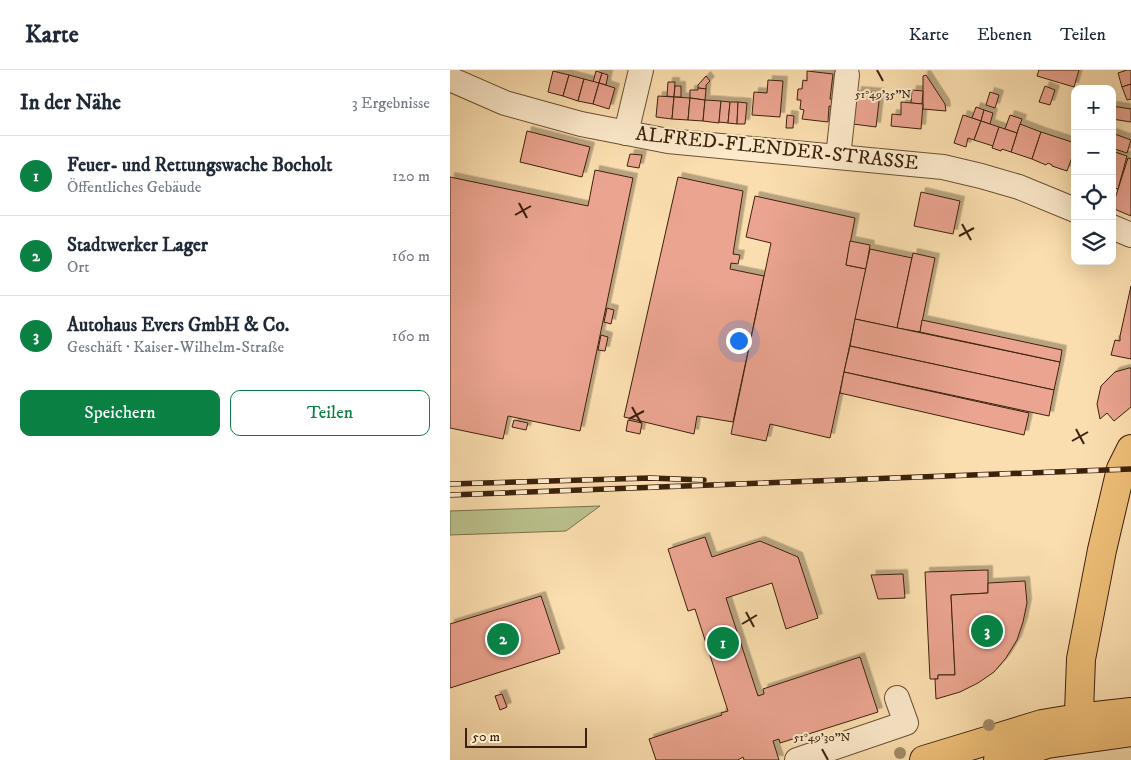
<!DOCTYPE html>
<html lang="de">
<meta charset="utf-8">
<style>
body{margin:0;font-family:"IM FELL DW Pica",serif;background:#f6f6f7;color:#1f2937}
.controls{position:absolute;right:15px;top:15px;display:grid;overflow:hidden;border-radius:10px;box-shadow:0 5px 20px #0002}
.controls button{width:45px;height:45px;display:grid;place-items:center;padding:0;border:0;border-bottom:1px solid #e0e1e3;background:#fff;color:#1f2937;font:25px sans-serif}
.scale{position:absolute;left:15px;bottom:12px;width:122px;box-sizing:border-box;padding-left:5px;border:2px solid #3c210c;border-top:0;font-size:14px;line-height:18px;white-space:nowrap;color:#3c210c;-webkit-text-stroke:4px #fceacb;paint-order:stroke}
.you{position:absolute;left:288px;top:270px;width:18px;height:18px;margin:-12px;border:4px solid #fff;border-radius:50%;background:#1a73e8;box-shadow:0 0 0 8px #1a73e833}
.badge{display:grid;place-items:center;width:32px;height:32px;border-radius:50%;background:#0b8043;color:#fff;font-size:16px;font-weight:700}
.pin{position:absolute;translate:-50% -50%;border:2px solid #fff;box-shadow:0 1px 5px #0006}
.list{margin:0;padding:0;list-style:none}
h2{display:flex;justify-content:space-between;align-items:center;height:65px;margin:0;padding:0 20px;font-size:21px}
h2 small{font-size:16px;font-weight:400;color:#747a83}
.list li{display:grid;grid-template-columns:32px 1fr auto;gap:15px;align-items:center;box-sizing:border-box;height:80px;padding:0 20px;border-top:1px solid #e0e1e3}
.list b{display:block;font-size:19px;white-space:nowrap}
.list p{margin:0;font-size:16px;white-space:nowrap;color:#747a83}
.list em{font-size:16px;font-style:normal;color:#747a83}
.actions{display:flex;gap:10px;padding:15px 20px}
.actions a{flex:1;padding:11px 0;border:1px solid #0b8043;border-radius:10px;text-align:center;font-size:18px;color:#0b8043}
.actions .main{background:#0b8043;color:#fff}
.icon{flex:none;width:28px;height:28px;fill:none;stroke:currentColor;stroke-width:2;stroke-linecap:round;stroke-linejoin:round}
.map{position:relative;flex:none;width:681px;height:690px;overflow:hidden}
header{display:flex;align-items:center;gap:30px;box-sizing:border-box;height:70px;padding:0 25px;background:#fff;border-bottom:1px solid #e0e1e3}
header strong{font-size:24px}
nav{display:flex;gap:28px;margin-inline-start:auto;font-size:18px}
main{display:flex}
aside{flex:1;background:#fff}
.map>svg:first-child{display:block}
</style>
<header>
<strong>Karte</strong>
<nav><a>Karte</a><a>Ebenen</a><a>Teilen</a></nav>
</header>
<main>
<aside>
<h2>In der Nähe<small>3 Ergebnisse</small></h2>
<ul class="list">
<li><span class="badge">1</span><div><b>Feuer- und Rettungswache Bocholt</b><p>Öffentliches Gebäude</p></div><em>120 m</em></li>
<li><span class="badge">2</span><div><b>Stadtwerker Lager</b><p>Ort</p></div><em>160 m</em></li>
<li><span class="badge">3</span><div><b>Autohaus Evers GmbH &amp; Co.</b><p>Geschäft · Kaiser-Wilhelm-Straße</p></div><em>160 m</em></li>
</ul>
<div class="actions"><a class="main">Speichern</a><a>Teilen</a></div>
</aside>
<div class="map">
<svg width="681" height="690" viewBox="0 0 681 690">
<defs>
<filter id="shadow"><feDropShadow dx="4.5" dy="-4.5" stdDeviation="0" flood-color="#0004"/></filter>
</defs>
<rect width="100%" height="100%" fill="#fbdeaf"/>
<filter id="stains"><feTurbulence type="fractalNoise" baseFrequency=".004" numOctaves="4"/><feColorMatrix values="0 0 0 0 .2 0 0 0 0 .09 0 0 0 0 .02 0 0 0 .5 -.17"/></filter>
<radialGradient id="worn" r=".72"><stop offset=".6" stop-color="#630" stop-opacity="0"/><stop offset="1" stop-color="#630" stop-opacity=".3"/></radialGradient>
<polygon fill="#bbc28d" stroke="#7c724c" points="150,436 116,461 0,465 0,441"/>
<g fill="#eba490" stroke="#3c210c" filter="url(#shadow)">
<polygon points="589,0 629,0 624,17 587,6"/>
<polygon points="677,0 681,0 681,14 672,17 668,3"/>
<polygon points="103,1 119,5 113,26 98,22"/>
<polygon points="146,1 152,3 149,13 143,12"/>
<polygon points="357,1 383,4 380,29 386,30 385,37 379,36 378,52 352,49 354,40 350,39 351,30 347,30 348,19 352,19 353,10 357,11"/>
<polygon points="152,3 158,5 156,15 149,13"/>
<polygon points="119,5 134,9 128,31 113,26"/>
<polygon points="476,5 495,34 496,41 473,39 473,6"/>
<polygon points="256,6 260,11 256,15 256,19 248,18 248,15"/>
<polygon points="134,9 149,13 143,34 128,31"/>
<polygon points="318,10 333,11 330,47 302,45 304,22 317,23"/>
<polygon points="218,12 225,12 224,27 217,26"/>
<polygon points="149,13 165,18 159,39 143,34"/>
<polygon points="681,14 681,29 677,30 672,17"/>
<polygon points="225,16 231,16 231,27 224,27"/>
<polygon points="595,16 605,20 600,35 589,32"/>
<polygon points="248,18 256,19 255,30 240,28 240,20 248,20"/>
<polygon points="462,20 473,21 472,34 461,33"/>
<polygon points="407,21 430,23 426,57 403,54"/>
<polygon points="540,22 549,25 545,38 536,35"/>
<polygon points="208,26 224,27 222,49 206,47"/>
<polygon points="224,27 240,28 238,50 222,49"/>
<polygon points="240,28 255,30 253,51 238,50"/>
<polygon points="255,30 271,31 269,53 253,51"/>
<polygon points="271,31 280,32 278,53 269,52"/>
<polygon points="280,32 288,32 287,54 278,53"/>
<polygon points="288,32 297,33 295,54 287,54"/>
<polygon points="451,32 473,34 471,59 441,56 442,44 451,45"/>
<polygon points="662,36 681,39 681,52 662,49"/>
<polygon points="526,37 534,40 531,51 522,48"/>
<polygon points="534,40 543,43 540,54 531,51"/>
<polygon points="337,45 344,46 343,58 336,58"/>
<polygon points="513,45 531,51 524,70 518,68 516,77 504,73"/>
<polygon points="560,45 572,49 567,63 555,59"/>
<polygon points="531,51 549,57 543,76 524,70"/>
<polygon points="570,54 591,62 582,89 561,82"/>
<polygon points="549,57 567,63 561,82 552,79 551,81 542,78"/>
<polygon points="77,61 140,77 132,107 70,92"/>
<polygon points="591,62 625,73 625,79 617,101 602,96 602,95 598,93 596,95 582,89"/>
<polygon points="662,63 681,70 677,83 662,78"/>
<polygon points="662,81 677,86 668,119 662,117"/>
<polygon points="180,84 192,85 189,98 177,96"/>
<polygon points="678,88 681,89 681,146 662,138"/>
<polygon points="145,100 183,108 130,361 58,346 53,369 0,358 0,107 138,136"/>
<polygon points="228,107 293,121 283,184 290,185 288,194 281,193 280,199 314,206 283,352 247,346 244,364 174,347"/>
<polygon points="471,122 510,131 503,164 464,156"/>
<polygon points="305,126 405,148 396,195 416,199 380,368 320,354 316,371 281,364 321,173 296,167"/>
<polygon points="400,171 420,175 416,199 396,195"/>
<polygon points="420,179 462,188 447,258 405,249"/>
<polygon points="463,183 485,188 470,262 447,258"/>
<polygon points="681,216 681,289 661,285 665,270 670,271 670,266"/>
<polygon points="157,238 164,240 161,254 154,252"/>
<polygon points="405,249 610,292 604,320 400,276"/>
<polygon points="472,250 612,280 610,292 470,262"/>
<polygon points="151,265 158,267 155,281 148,280"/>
<polygon points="400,276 604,320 599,346 394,302"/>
<polygon points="679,298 681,298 681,337 664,351 657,343 650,349 647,334 651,316 665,302"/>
<polygon points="394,302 579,343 574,365 390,323"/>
<polygon points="64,350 78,353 76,360 62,357"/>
<polygon points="178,350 192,353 190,364 176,361"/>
<polygon points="255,467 262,487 310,471 348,487 368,548 336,559 322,513 276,528 308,626 314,624 313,619 410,587 428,642 330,673 329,669 323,671 329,690 294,690 293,687 288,690 206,690 199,669 272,645 271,643 278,641 245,539 238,541 218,479"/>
<polygon points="538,500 538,523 501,525 505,605 488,605 488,609 480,609 475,502"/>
<polygon points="453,504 455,528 428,529 421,505"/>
<polygon points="575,511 577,533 573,552 567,570 556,588 544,602 528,613 510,622 486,629 485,609 488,609 488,605 505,605 501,525 538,523 538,513"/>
<polygon points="91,526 110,583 0,618 0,554"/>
<polygon points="52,624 57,637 50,640 45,626"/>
</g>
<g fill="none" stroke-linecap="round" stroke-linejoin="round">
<defs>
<g id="minor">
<polyline points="0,9 55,33 131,54 218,71 493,97 531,106 569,117 625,140"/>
<polyline points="176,63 191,0"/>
<polyline points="388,87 397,5"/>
<polyline points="662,157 681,165"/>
<polyline points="347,690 456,653 447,628"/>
</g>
<g id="major">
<polyline points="628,669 631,589 652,480 671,399 681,379"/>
<polyline points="474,690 592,654 628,648 681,642"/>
<polyline points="548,690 597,674 681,662"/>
</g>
</defs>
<use href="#minor" stroke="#6c5035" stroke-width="26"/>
<use href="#major" stroke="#3c210c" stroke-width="30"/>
<use href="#minor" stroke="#fceacb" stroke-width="24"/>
<use href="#major" stroke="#eebf78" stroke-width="28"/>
<defs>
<g id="rail">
<polyline points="0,414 200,408 254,410"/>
<polyline points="0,425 681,399"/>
</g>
</defs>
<use href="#rail" stroke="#3c210c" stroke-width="5.5"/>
<use href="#rail" stroke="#fceacb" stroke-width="4" stroke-dasharray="11" stroke-linecap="butt"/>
</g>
<g fill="#a48c67">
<circle cx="539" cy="655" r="6"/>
<circle cx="450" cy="683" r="6"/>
</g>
<path fill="none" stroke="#3c210c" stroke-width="2" d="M427 0 433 11M69 133 77 148M65 145 81 136M512 154 521 170M509 166 524 158M182 337 191 353M179 349 194 341M626 359 634 374M622 371 638 362M296 542 304 557M292 554 307 545M372 679 378 690"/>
<g text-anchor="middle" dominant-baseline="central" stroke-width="4" stroke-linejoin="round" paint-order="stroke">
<g font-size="20" fill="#3c210c" stroke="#fceacb">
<text transform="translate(327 79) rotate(6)">ALFRED-FLENDER-STRASSE</text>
</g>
</g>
<g font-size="12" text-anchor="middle" fill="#3c210c" stroke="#fceacb" stroke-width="4" stroke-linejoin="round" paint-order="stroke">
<text x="433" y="28">51°49'35"N</text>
<text x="372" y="671">51°49'30"N</text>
</g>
<rect width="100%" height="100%" filter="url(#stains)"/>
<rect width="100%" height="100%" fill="url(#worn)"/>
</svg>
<div class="controls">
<button>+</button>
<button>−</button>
<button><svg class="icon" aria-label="locate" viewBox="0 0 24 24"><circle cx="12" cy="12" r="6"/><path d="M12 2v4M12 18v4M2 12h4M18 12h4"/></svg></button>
<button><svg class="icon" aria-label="layers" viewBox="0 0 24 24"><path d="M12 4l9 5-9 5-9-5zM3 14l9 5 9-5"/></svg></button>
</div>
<div class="scale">50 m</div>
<div class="you"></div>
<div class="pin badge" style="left:273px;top:573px">1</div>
<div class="pin badge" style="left:53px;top:569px">2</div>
<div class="pin badge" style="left:537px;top:561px">3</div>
</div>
</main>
